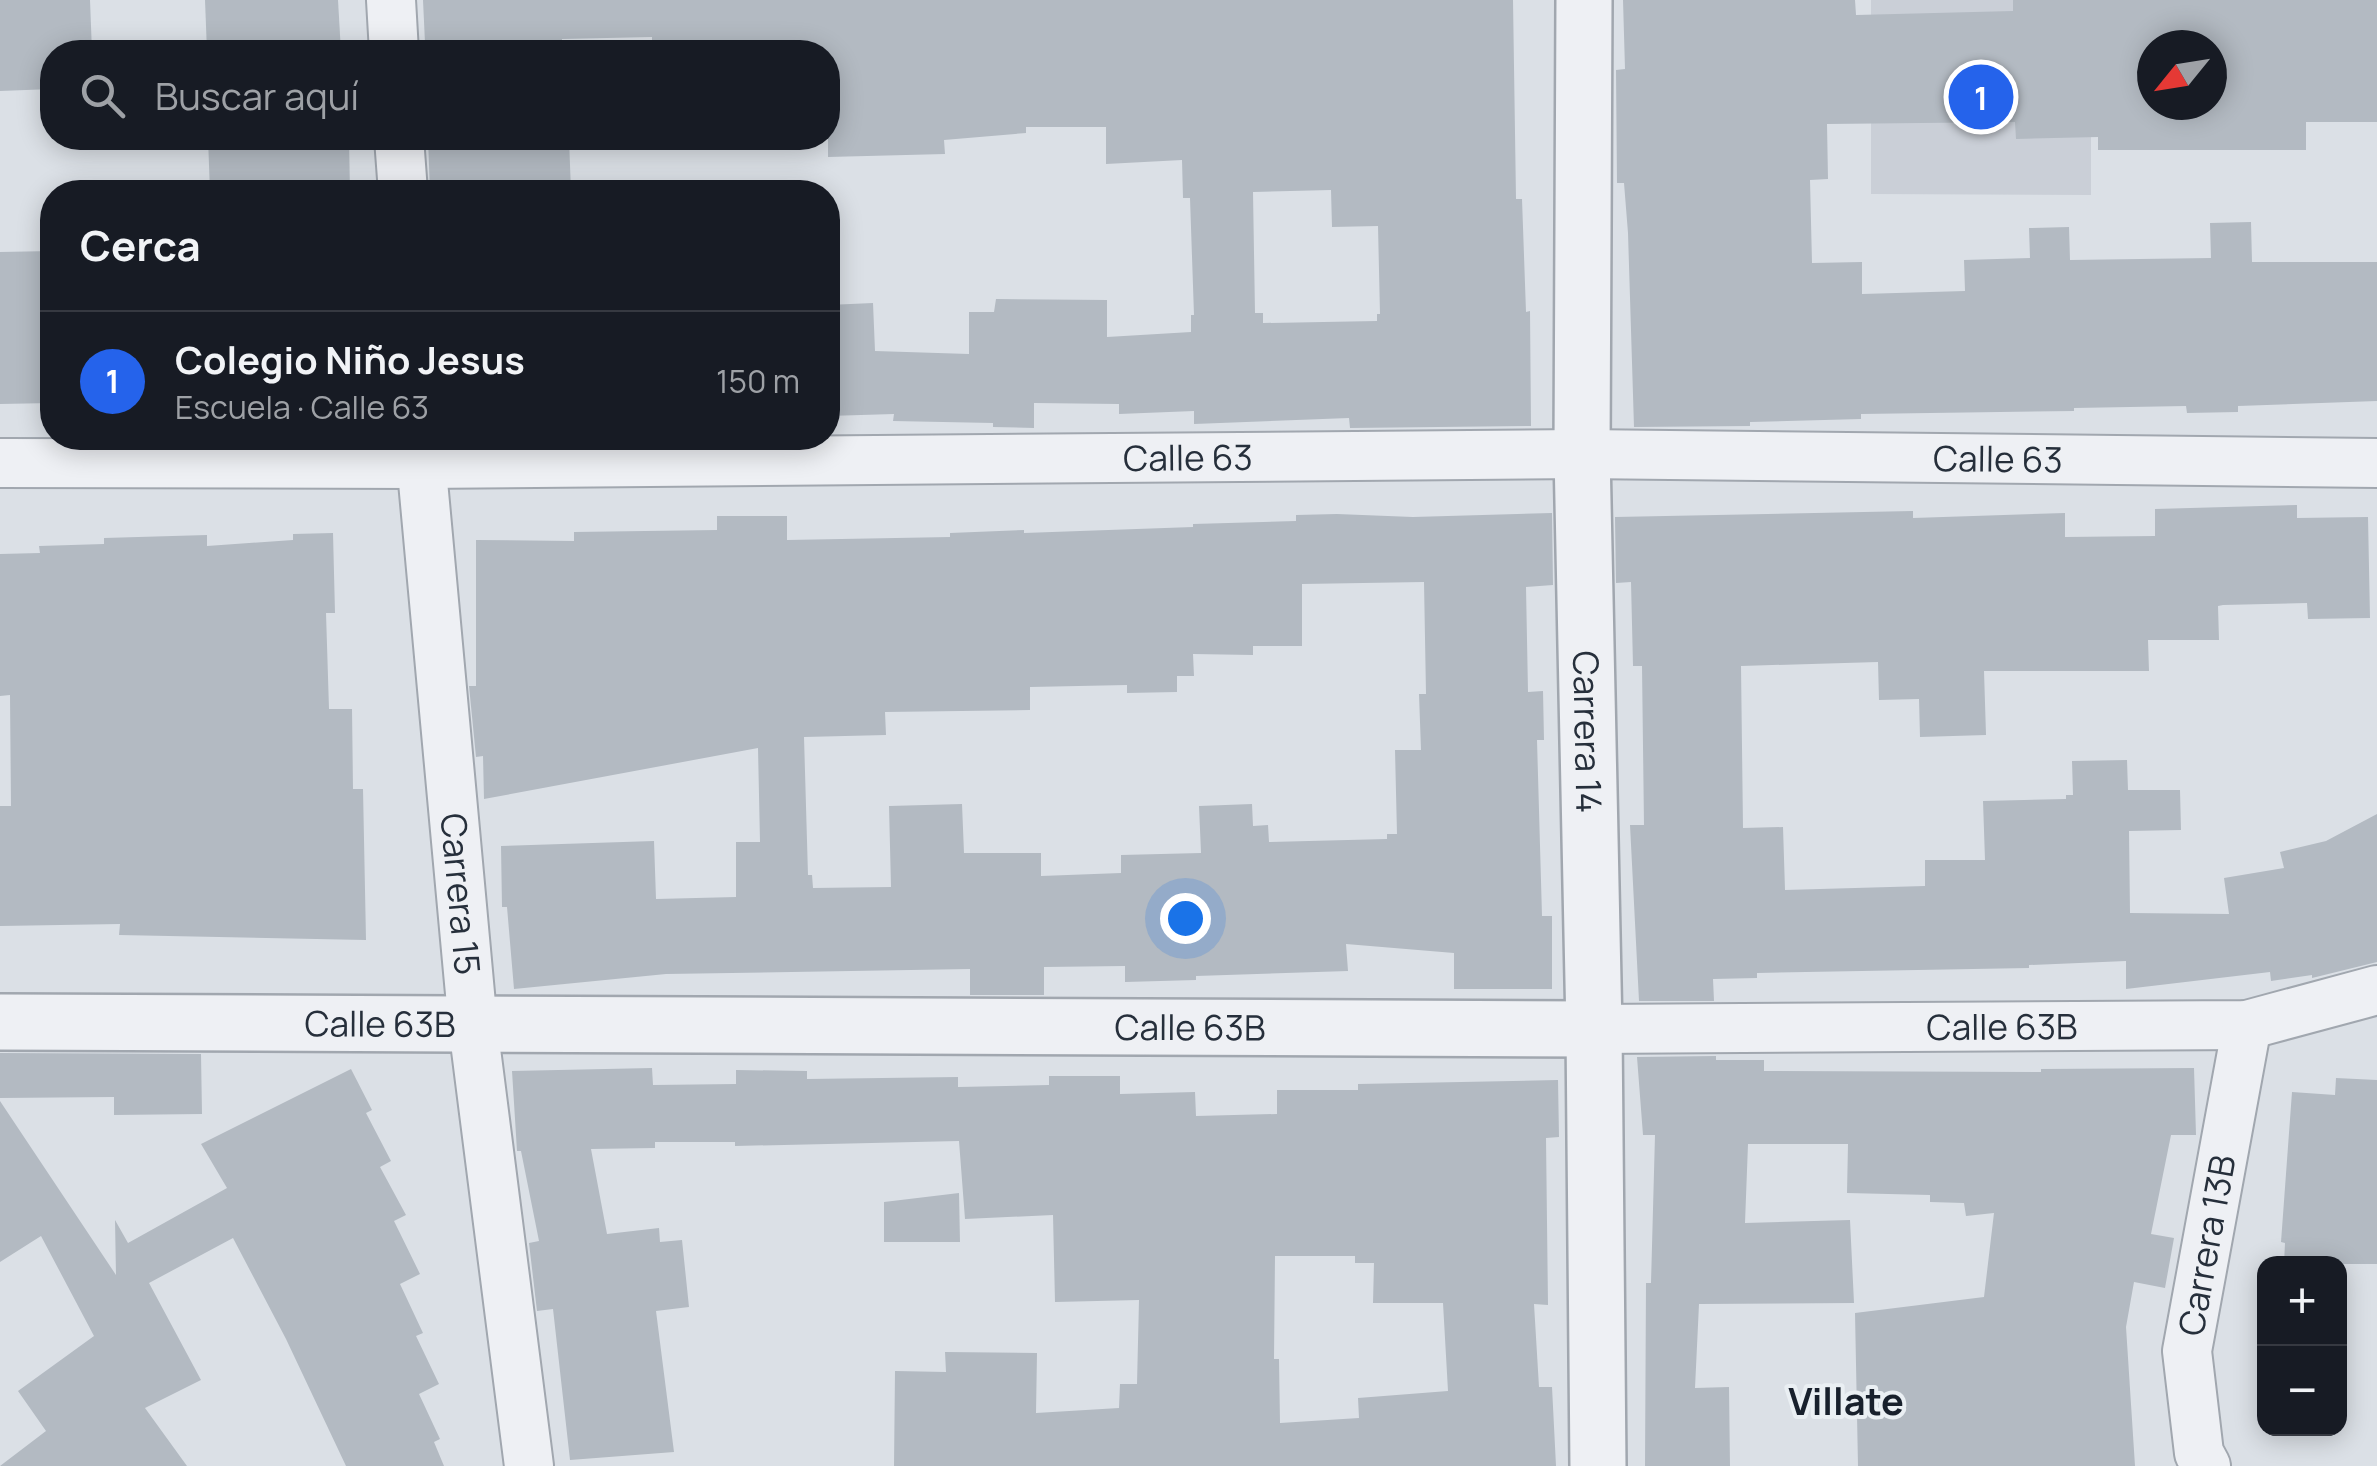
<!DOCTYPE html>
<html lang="es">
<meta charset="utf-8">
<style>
body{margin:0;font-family:Manrope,sans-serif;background:#20242c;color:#f1f3f6}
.controls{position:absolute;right:30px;bottom:30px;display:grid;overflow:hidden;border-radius:20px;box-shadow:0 5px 25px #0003}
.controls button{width:90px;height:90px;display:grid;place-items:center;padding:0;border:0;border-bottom:2px solid #363941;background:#171b24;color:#f1f3f6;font:50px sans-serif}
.compass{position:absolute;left:2137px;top:30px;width:90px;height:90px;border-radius:50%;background:#171b24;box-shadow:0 5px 25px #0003;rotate:240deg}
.you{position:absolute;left:1185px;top:918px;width:35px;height:35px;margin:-25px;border:8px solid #fff;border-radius:50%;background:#1a73e8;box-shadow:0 0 0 15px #1a73e833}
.badge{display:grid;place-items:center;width:65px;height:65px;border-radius:50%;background:#2563eb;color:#fff;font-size:32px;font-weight:700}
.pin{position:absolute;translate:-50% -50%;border:5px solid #fff;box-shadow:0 2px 10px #0006}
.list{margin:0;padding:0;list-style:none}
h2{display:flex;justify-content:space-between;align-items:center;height:130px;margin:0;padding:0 40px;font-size:42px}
h2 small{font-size:32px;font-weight:400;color:#9ea1a6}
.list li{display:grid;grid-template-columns:65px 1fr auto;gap:30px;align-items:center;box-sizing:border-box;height:140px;padding:0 40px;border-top:2px solid #363941}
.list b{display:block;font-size:38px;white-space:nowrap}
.list p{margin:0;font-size:32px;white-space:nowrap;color:#9ea1a6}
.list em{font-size:32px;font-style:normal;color:#9ea1a6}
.icon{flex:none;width:55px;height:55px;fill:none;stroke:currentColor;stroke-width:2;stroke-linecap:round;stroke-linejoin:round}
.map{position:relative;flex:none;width:2377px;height:1466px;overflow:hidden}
.search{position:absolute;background:#171b24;box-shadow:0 5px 25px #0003;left:40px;top:40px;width:800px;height:110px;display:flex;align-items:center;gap:25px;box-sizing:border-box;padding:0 35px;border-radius:40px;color:#9ea1a6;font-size:38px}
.panel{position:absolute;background:#171b24;box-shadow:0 5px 25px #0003;left:40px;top:180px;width:800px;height:270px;border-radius:40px}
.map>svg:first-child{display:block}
</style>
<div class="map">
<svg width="2377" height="1466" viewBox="0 0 2377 1466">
<rect width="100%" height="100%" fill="#dbe0e6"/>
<polygon fill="#cacfd7" points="1871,0 2091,0 2091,195 1871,194"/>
<g fill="#b3bac2" fill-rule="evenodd">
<polygon points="0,0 90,0 92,52 52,52 52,89 0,91"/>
<polygon points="205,0 338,0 341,52 207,52"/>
<path d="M423 0H1513L1516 199H1522L1526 312 1530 311 1531 426 1350 428 1349 418 1194 424V411L1119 414V404L1034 403V428L993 427V423L893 421 894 414 828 416V305L873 303 875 351 969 354V312H994L996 299 1107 300V337L1191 332V315H1194L1190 198H1183L1182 160 1106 164V127H1026V133L944 140 945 154 828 157V52H652V37L562 39V52H432V43H425ZM1331 190 1332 227 1378 226 1380 314H1377V321L1263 323V313H1255L1253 192Z"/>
<path d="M1623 0H1855L1856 15 2013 11V0H2377V122H2306V150H2098V137L2016 139 2015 122 1827 124 1828 179 1810 180 1812 263 1862 262V294L1965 291 1964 260 2030 258 2029 228 2069 227 2070 260 2211 258 2210 223 2251 222 2252 262H2377V401L2238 406V412L2187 413 2186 406 2074 408V411L1861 414V419L1750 422V426L1634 427 1628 233 1624 183H1617L1616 70 1625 69ZM2152 45H2212V105H2152Z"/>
<polygon points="208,138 349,138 350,192 210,192"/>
<polygon points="428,138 569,138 571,192 430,192"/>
<polygon points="52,251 52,403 0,404 0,252"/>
<polygon points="2297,505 2297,518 2368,517 2370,618 2308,619 2307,603 2223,605 2218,606 2219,640 2148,640 2149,671 1984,671 1986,735 1920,737 1919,699 1879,700 1878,662 1741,666 1743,828 1783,827 1785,890 1925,886 1925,860 1985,860 1983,801 2066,799 2066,795 2073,795 2072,761 2127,760 2128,790 2180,790 2181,830 2129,831 2130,913 2229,914 2224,878 2284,868 2280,852 2326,841 2377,814 2377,962 2312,978 2312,975 2271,981 2270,972 2126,989 2126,961 2029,965 2029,968 1757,973 1757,978 1713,979 1714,1001 1639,1001 1630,825 1644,825 1642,666 1633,666 1631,582 1616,583 1615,517 1913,511 1913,518 2065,513 2065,537 2155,536 2155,509"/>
<path d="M1552 513 1553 585 1526 587 1528 692 1543 691 1544 740H1537L1542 916H1552V989H1454V953L1346 944 1348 971 1196 976V980L1125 982V966L1044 967V995H970V969L666 974 514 989 507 907H502L501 846 654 841 656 899 736 897V842H760L758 748 484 799 483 756 476 757 469 686H476V540L574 541V532L717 530V516H787V540L950 537V533L1024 530V533L1193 527V524L1296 521V515L1337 514 1413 517ZM1424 582 1426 694H1419L1421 750H1395L1397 834H1387V839L1269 842 1268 825 1253 826 1252 804 1199 806 1201 853 1121 855V873L1041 876V853H964L962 804 889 806 891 887 813 888 812 875H808L804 737 886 735 885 712 1030 710V687L1127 685V693L1177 692V676H1194L1193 654 1253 655V646H1302V584Z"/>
<polygon points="333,533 335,613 326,613 329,709 352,709 353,789 363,789 366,940 119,935 120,924 0,926 0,806 11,806 10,695 0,696 0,554 40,553 39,546 104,544 104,538 207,535 207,546 293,540 293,534"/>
<polygon points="0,1053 201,1054 202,1114 114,1115 114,1097 0,1098"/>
<polygon points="1716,1056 1716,1060 1764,1060 1764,1071 2041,1072 2041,1069 2194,1068 2196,1135 2171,1135 2151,1234 2174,1238 2165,1288 2134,1282 2126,1327 2135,1466 1858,1466 1855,1313 1984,1297 1994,1213 1966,1216 1964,1203 1930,1202 1930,1195 1847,1193 1848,1144 1748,1144 1745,1223 1850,1220 1854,1303 1699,1304 1695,1388 1729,1387 1730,1466 1645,1466 1646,1283 1651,1283 1655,1135 1643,1135 1637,1057"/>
<path d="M652 1068 653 1085 736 1084V1070L807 1071V1079L958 1077V1087L1049 1085V1076H1120V1094L1195 1092 1196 1116 1277 1114V1090H1358V1084L1558 1080 1559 1137 1546 1138 1548 1305 1534 1304 1539 1387H1552L1556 1466H894L895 1371 946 1372 945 1352 1037 1353 1036 1413 1119 1408 1120 1384H1137L1139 1300 1055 1302 1053 1215 965 1219 959 1141 735 1146V1142H655V1148L591 1149 607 1234 659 1228 660 1242 682 1240 689 1307 656 1311 674 1452 570 1460 553 1309 537 1311 529 1243 539 1241 521 1151H517L512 1071ZM1275 1256H1355V1263H1374L1373 1303H1443L1448 1391 1358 1398 1359 1418 1280 1423 1279 1359H1274Z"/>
<polygon points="351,1069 372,1110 366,1113 391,1161 380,1167 406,1215 394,1221 420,1274 400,1284 423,1333 416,1336 439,1384 419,1394 440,1439 434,1442 444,1466 346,1466 286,1339 233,1238 149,1283 201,1380 145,1408 187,1466 0,1466 46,1431 18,1391 94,1336 41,1236 0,1262 0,1101 116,1275 115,1220 128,1243 227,1188 201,1144"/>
<polygon points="2336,1078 2377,1080 2377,1264 2284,1264 2285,1243 2281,1242 2292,1092 2335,1095"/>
<polygon points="959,1193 960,1242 884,1242 884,1202"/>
</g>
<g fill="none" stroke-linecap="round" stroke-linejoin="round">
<defs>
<g id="minor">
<polyline points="391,0 394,52"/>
<polyline points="399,138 403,192"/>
<path id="s1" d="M419 438 473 1026 529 1466"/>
<path id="s2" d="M0 463 420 464 1582 454 2377 463"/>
<path id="s3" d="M1594 1029 2247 1025 2377 990"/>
<path id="s4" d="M2206 1466 2199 1453 2187 1351 2247 1025"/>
</g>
<g id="tertiary">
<path id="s5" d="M1584 0 1582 454 1594 1029 1598 1466"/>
<path id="s6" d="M0 1022 1594 1029"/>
</g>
</defs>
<use href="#minor" stroke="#a1a7af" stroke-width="52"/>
<use href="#tertiary" stroke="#a1a7af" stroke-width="60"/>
<use href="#minor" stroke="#eef0f4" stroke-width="48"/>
<use href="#tertiary" stroke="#eef0f4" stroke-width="55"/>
</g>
<g text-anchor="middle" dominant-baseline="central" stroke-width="8" stroke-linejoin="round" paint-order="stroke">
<g font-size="35" fill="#262f3b" stroke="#eaeff3">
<text stroke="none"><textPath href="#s2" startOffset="1188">Calle 63</textPath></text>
<text stroke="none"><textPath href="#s2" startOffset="1998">Calle 63</textPath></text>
<text stroke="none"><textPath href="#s5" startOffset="732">Carrera 14</textPath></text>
<text stroke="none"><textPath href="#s1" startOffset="458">Carrera 15</textPath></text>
<text stroke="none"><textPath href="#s6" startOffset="380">Calle 63B</textPath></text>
<text stroke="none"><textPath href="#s3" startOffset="408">Calle 63B</textPath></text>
<text stroke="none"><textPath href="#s6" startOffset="1190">Calle 63B</textPath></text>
<text stroke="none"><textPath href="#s4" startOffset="225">Carrera 13B</textPath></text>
</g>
<g font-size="38" font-weight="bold" fill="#18202c" stroke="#eaeff3">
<text x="1846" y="1400">Villate</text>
</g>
</g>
</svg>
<div class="controls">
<button>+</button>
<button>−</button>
</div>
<svg class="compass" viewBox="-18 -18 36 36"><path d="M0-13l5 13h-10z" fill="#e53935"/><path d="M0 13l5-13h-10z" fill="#9ea1a6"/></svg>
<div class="you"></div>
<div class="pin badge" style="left:1981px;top:97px">1</div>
<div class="search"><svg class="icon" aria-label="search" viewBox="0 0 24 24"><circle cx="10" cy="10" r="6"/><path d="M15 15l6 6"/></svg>Buscar aquí</div>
<section class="panel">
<h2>Cerca<small></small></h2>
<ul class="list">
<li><span class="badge">1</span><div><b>Colegio Niño Jesus</b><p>Escuela · Calle 63</p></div><em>150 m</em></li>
</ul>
</section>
</div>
